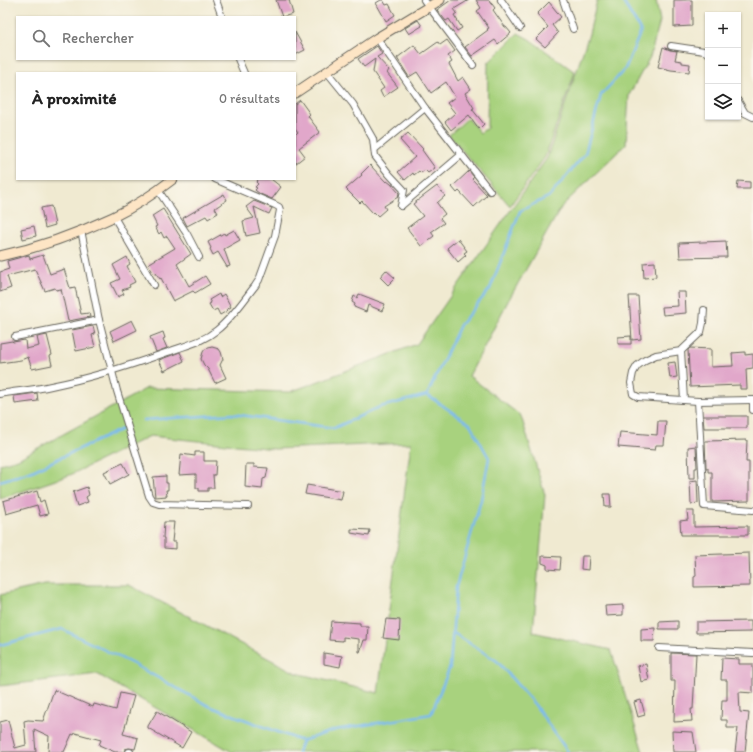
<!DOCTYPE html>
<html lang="fr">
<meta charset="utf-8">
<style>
body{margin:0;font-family:Itim,sans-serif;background:#f6f6f6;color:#222}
.controls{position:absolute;right:12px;top:12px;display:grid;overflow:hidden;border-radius:0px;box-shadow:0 1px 3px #0004}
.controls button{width:36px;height:36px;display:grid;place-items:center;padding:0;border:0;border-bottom:1px solid #e0e0e0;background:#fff;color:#222;font:20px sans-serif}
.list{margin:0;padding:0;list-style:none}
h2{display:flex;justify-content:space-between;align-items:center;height:52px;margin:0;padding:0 16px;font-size:17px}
h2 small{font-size:13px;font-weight:400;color:#767676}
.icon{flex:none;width:22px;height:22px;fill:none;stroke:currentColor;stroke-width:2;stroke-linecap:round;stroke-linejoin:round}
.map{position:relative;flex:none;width:753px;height:752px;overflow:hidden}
.search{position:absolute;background:#fff;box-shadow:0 1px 3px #0004;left:16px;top:16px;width:280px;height:44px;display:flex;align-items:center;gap:10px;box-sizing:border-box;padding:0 14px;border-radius:0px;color:#767676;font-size:15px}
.panel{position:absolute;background:#fff;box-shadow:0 1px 3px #0004;left:16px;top:72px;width:280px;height:108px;border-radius:0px}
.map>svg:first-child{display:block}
</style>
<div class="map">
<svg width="753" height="752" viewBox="0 0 753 752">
<rect width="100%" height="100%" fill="#fbf7ec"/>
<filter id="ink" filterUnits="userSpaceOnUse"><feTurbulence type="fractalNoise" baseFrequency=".025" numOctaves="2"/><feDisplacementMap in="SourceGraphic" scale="8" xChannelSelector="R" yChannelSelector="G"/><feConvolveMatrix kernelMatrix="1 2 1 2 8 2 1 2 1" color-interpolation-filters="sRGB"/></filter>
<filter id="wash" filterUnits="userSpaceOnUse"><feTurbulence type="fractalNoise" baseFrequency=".012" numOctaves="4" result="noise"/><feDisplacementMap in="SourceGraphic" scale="16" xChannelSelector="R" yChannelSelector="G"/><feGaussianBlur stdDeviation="0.9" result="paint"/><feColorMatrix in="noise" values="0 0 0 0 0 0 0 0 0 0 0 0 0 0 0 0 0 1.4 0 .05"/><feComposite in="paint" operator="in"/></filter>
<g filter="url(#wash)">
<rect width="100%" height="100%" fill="#f0ead1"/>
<g fill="#a8d27e" stroke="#62774d">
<polygon points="597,0 656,0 660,21 650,57 629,95 626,144 562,206 508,301 469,376 521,416 545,495 533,632 611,650 643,752 232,752 97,674 0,686 0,595 45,585 129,585 296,673 378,693 411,443 275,449 150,436 70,475 0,499 0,464 18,459 147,388 290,392 417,344 547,158 589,34"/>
<polygon points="518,33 529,39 575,72 545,157 510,206 449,135 468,118 480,133 487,128 488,63"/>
</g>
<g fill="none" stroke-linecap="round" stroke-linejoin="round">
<g stroke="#7bbaef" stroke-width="2.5">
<polyline points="144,420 233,414 334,428 380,407 427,395"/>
<polyline points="0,481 30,472 122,429"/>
<polyline points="452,632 497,661 535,705 568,752"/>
<polyline points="0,645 62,629 133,664 209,706 302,741"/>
<polyline points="298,752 302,741 335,730 431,714 450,667 456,587 481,500 489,458 470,424 427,395 460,325 490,289 520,211 550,196 585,154 601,95 625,69 641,31 622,0"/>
</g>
</g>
<g id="blocks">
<g fill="#e1a7ca">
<polygon points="276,0 289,0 293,14 282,17"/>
<polygon points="381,0 383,0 386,5 389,4 395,15 386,21 376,3"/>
<polygon points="451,0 469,0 454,9 457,13 454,15 462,28 457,31 449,19 446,21 437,10"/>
<polygon points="476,0 489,0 495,8 493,10 505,27 506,27 511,33 498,44 495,40 472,56 465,47 488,30 487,29 489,28 477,11 481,8"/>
<polygon points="674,0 692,0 692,26 674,27"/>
<polygon points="549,2 561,17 552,25 558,33 545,47 536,39 548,27 537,14"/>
<polygon points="418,20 422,26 409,34 405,28"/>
<polygon points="295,32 305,50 295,55"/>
<polygon points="447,40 455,51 448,56 452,62 449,64 458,81 463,77 471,89 465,93 474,108 472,109 484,124 479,129 469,115 451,130 445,122 455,113 447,103 455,97 446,82 431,93 417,72 409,77 397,58 414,45 421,54 438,42 440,45"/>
<polygon points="377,46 382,54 377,57 389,70 387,73 398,87 383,97 380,91 384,88 373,72 375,59 364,67 358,59"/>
<polygon points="663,47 670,50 677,51 675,60 682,61 682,63 690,64 689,72 671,70 658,67"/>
<polygon points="300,100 310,114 308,116 310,119 320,132 299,148 305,156 295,164 295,135 298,132 295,128 295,104"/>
<polygon points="408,133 423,149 422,150 435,168 428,173 425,170 421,173 419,171 414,175 413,173 405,180 398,172 415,157 400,140"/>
<polygon points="370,165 386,182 387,181 391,184 399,193 398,197 384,206 386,209 378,216 374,212 373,213 362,201 360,203 346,189 362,175 361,174"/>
<polygon points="469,171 474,177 472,179 487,195 474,207 459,191 457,193 452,187"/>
<polygon points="259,179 271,179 281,187 272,199 260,194 255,190 257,188 255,187 258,184 256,182"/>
<polygon points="738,181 750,182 750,189 737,189"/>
<polygon points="437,186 445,196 437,203 445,214 440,218 444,223 431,232 434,236 421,246 407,228 423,216 413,204"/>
<polygon points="224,194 227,200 215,208 218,213 208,219 206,216 187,226 183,218"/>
<polygon points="254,201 272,208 269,214 254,207 260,233 246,236 243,221 254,218 246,207"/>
<polygon points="51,206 55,225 45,228 41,208"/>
<polygon points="163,209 191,254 177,264 189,286 205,276 210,284 195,293 193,291 173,301 161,278 160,279 156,273 154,274 148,264 175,248 167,236 164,238 161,232 159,234 155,227 157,226 152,216"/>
<polygon points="34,226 36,236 23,239 21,229"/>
<polygon points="234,230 240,240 224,249 230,266 227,267 218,252 213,255 210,249 211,248 208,242 224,233 225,235"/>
<polygon points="458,239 467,251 464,253 466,255 458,262 447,248"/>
<polygon points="726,241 727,257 680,258 679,243"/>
<polygon points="29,255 30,259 43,255 50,274 64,269 70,288 75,287 81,314 89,313 90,317 68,321 61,289 56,290 55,288 45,291 35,269 7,276 11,288 0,292 0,272 9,269 7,261"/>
<polygon points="127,257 130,264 127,266 135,282 129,285 130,287 122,290 124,294 118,297 111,283 120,279 113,265"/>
<polygon points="655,262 656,277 644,278 643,263"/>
<polygon points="386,270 395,278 388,285 380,277"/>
<polygon points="677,292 685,292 686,313 663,315 662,307 678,306"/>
<polygon points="219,294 220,297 224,294 231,307 226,310 227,311 220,315 217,309 213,311 209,304 211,303 209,300"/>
<polygon points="359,294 385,304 382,311 368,305 366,312 354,307 355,304 352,302 354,296 357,298"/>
<polygon points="629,296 638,296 641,339 632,340"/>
<polygon points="132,320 137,330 114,341 110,331"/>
<polygon points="93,326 95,334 92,335 95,347 76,351 72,330"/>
<polygon points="163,332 165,338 163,339 167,348 156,352 150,337"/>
<polygon points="47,335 52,355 50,356 52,365 32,369 28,357 21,360 0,363 0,343 12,341 13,342 25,340 26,349 39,346 37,337"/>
<polygon points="631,336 631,344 618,344 618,337"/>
<polygon points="212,347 219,349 221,352 223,359 220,365 226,378 215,383 208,369 204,365 201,359 203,352 205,349"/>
<polygon points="690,348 711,349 711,367 733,366 732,353 745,352 745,355 753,354 753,368 746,369 747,389 740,389 740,385 690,387 688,350"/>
<polygon points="180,352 184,361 164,371 159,360"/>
<polygon points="675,362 677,377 670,378 668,363"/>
<polygon points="37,393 38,401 15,404 14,396"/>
<polygon points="703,416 747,416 747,428 704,428"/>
<polygon points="658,421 666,421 664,445 656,445 655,450 618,447 620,432 657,435"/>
<polygon points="747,440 746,462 749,462 749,501 712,502 712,472 708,472 708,468 706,468 705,441"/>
<polygon points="696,446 697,468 695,468 695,478 689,478 688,447"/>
<polygon points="195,452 204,452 204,461 216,461 215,475 213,475 214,488 208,488 208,491 199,491 199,488 196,488 196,474 179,475 181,454 195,456"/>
<polygon points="123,463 129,474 110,484 104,472"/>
<polygon points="246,464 254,464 254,467 268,468 266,478 263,479 262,489 245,487"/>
<polygon points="166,476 166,483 168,483 168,490 166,490 167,496 155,497 153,477"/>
<polygon points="697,480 698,503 691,504 690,481"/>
<polygon points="307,485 343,491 341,500 305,494"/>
<polygon points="87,487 89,495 86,497 88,502 77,506 73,492"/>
<polygon points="37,491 40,502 44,500 48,514 40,516 37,505 6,514 3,501"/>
<polygon points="604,494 610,494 611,507 605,507"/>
<polygon points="687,511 694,511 694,527 748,526 748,535 681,535 680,521 688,520"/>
<polygon points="164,522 174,522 172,542 176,542 176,549 164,548 164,538 163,538"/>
<polygon points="351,529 370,530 369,536 351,533"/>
<polygon points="749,553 750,586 694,587 694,577 696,576 695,555"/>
<polygon points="542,556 561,557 560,570 547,569 547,565 542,563"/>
<polygon points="582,556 589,556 588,570 581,569"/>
<polygon points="623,605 623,615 606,616 605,606"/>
<polygon points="386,619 400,620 399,640 383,638"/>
<polygon points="331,621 360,623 360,626 368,626 367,640 364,640 360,652 359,652 359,639 343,637 343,641 329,640"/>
<polygon points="678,621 678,629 659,629 659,622"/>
<polygon points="751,621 751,632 696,633 696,622"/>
<polygon points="655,628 654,641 641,641 641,629"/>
<polygon points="324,653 342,656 340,667 324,664"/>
<polygon points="671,653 696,654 693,709 691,709 692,721 674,722 675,681 671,681"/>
<polygon points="722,658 739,659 739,664 753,664 753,693 739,692 740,712 749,713 745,752 735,752 738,728 727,728 727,720 721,720 722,700 727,700 727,680 721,680"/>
<polygon points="646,664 649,680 641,682 638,666"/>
<polygon points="54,690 93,707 94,704 116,710 120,693 134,696 123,734 138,738 135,749 129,748 125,749 125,752 115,752 99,745 101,740 75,733 74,735 72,734 64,752 48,752 49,736 34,729 36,752 0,752 0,722 8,720 15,748 26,745 24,721 28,720 43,721"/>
<polygon points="641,700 645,715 638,717 634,702"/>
<polygon points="157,711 191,732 182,748 148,728 148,726"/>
<polygon points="672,731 693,732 696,752 673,752"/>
</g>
</g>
</g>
<g filter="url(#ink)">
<use href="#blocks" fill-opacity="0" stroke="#66645b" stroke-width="1"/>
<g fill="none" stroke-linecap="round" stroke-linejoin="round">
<defs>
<g id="street">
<polyline points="216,0 222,17"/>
<polyline points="424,0 473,65"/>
<polyline points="501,0 520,28"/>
<polyline points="563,0 573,29"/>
<polyline points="377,38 425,108 490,191"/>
<polyline points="671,46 704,51 708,53"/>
<polyline points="238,59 244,73"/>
<polyline points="327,72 353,104 373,139 375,156 389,174 404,190 401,206"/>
<polyline points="738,101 745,113 753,117"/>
<polyline points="375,149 425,108"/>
<polyline points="158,190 187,234 199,257"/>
<polyline points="401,206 461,155"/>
<polyline points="114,217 154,285"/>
<polyline points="81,230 99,320 117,391 149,496 153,502 159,504 248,506"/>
<polyline points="704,310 703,323 701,332 681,351 656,355 645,360 637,366 633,373 631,383 633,394 638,397 698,401 753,400"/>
<polyline points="15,337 99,320"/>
<polyline points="681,351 684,400"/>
<path d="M0 394C17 391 34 390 51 386 91 378 129 366 168 352 186 345 201 343 217 330 232 318 243 301 255 286L259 280 275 236 280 210 279 207 275 205 215 179"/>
<polyline points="753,400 753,410"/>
<polyline points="698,401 704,506 753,510"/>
<polyline points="659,648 753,653"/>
<polyline points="129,752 130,752"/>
</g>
<g id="secondary">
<polyline points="295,93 377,38 440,0"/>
<path d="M0 256C37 248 79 233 113 217 134 207 155 193 173 179"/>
</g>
</defs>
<use href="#street" stroke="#66645b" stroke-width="8"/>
<use href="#secondary" stroke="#66645b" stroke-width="11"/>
<use href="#street" stroke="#fff" stroke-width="6"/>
<use href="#secondary" stroke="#fde5c5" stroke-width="9"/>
</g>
</g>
</svg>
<div class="controls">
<button>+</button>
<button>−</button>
<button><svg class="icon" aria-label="layers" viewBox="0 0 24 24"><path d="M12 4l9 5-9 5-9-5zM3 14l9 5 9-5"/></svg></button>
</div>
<div class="search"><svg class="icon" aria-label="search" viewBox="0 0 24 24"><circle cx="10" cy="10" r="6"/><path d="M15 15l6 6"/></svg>Rechercher</div>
<section class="panel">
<h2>À proximité<small>0 résultats</small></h2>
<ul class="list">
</ul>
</section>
</div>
